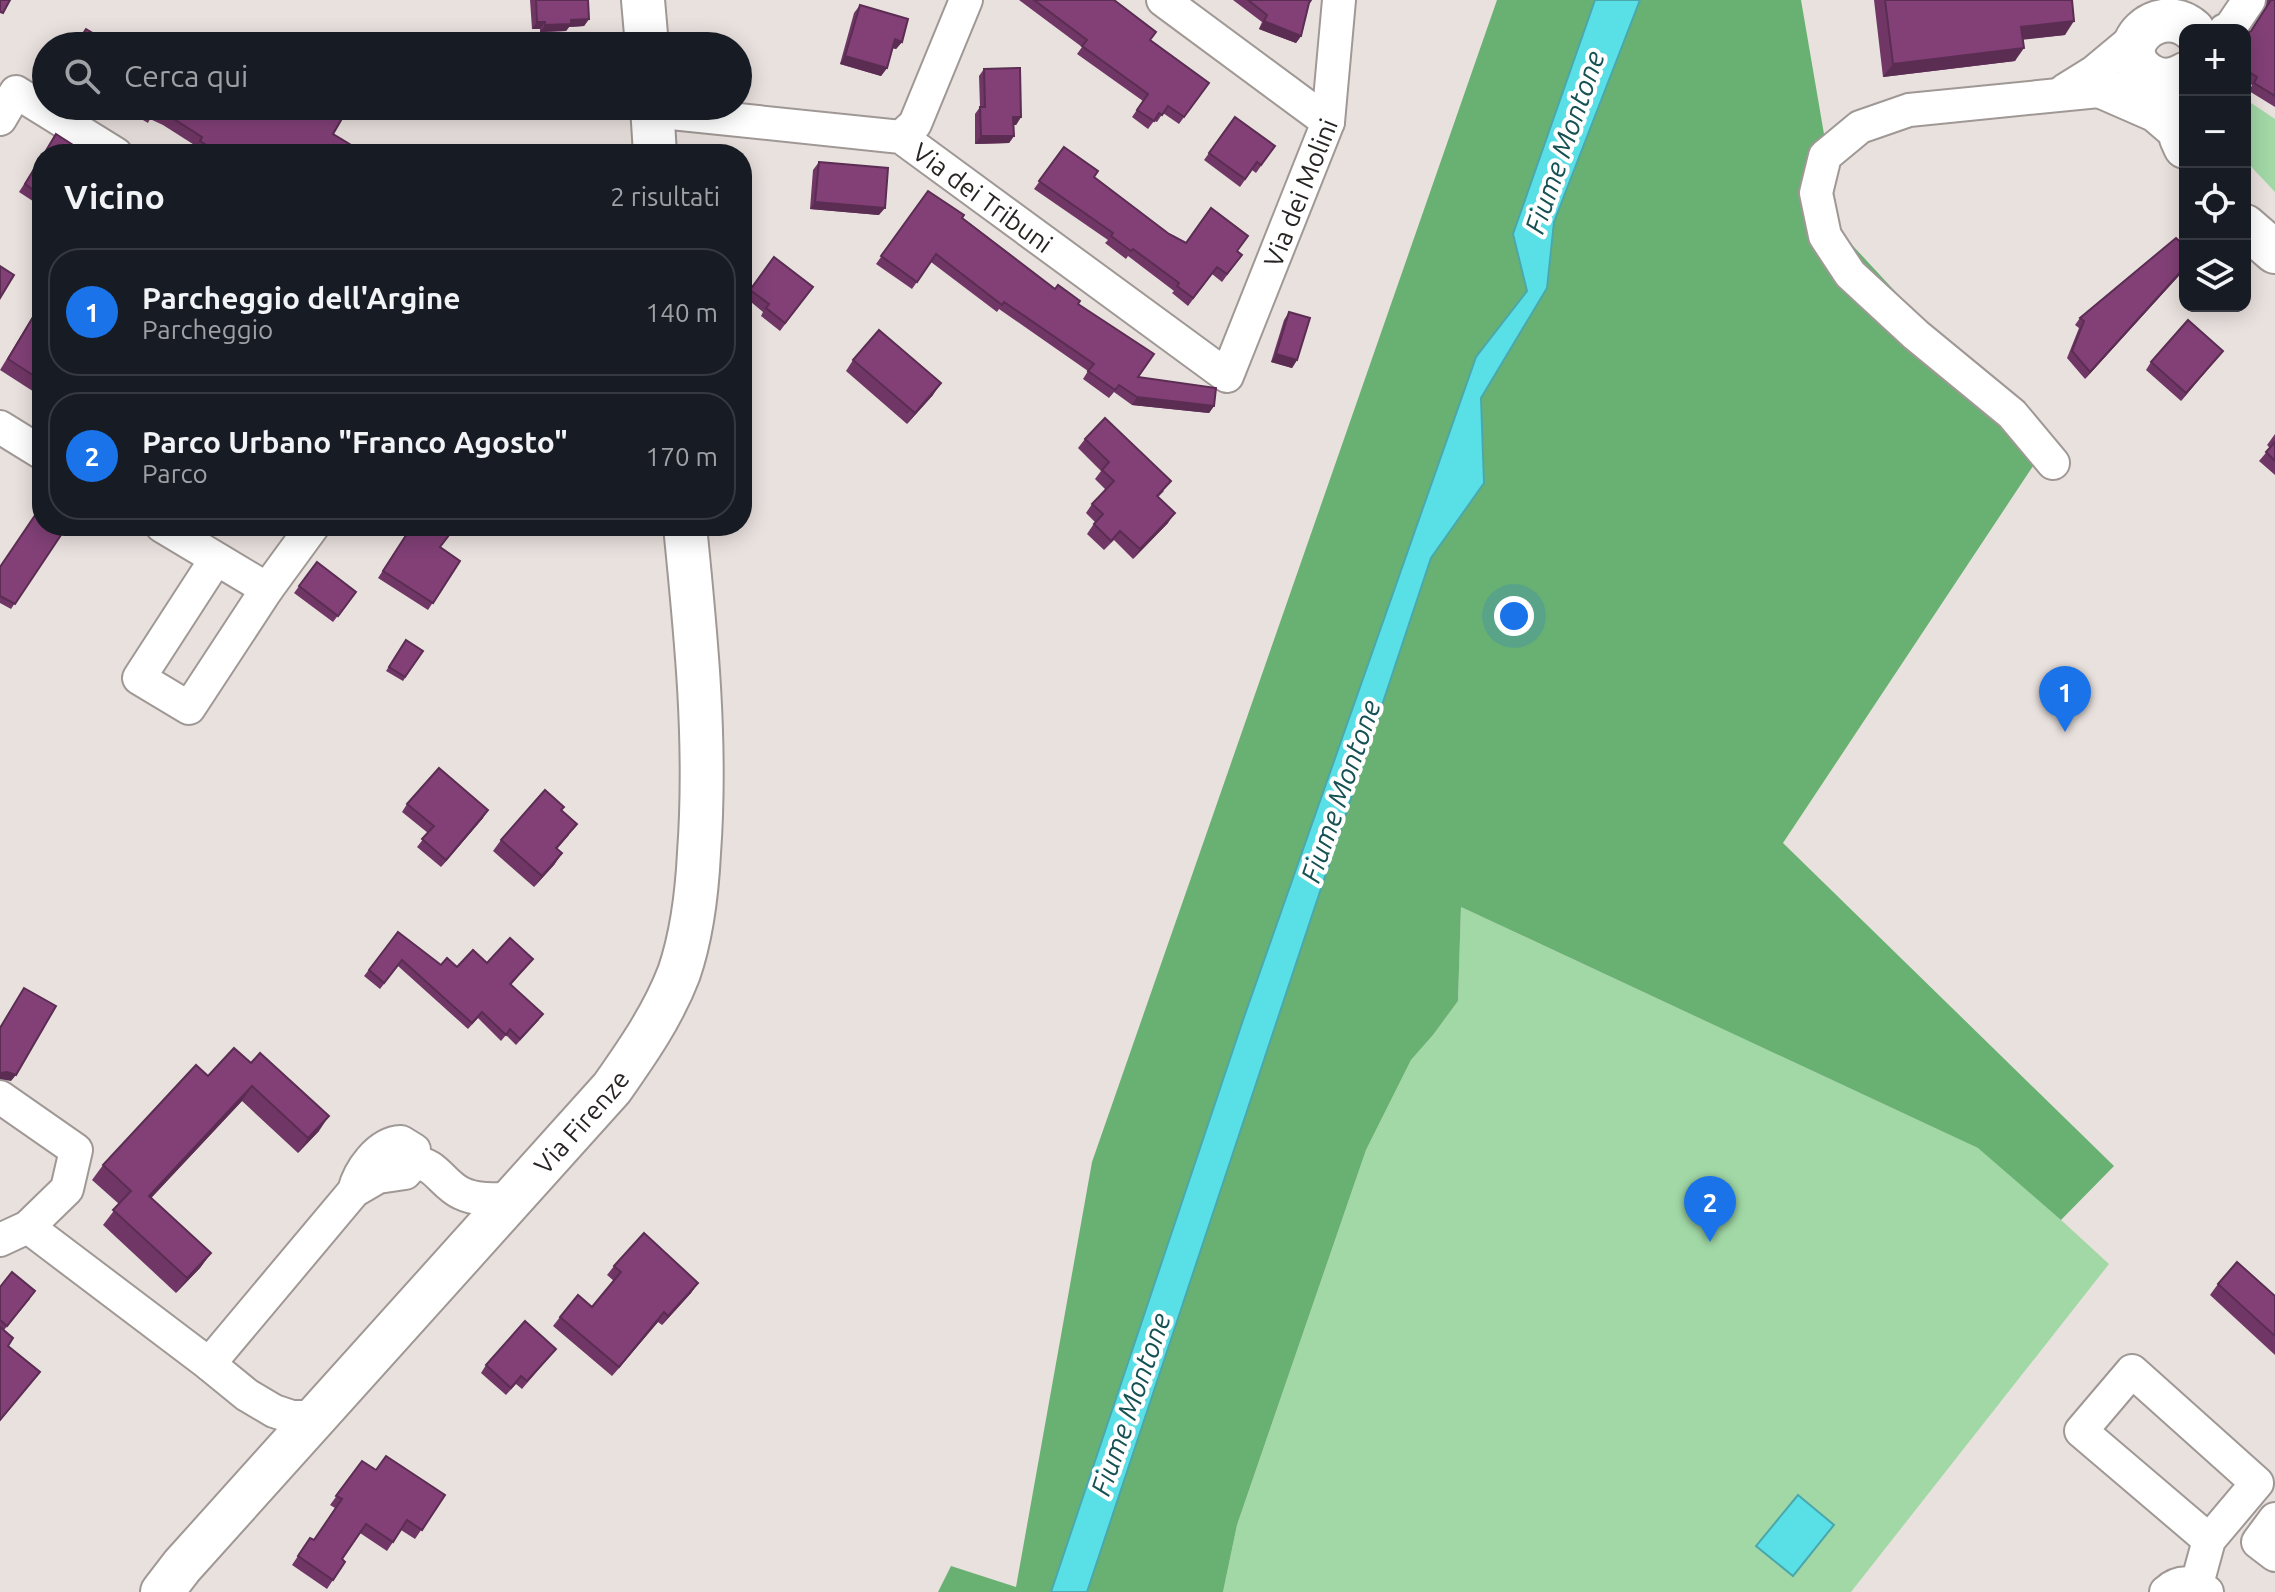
<!DOCTYPE html>
<html lang="it">
<meta charset="utf-8">
<style>
body{margin:0;font-family:Ubuntu,sans-serif;background:#20242c;color:#f1f3f6}
.controls{position:absolute;right:24px;top:24px;display:grid;overflow:hidden;border-radius:16px;box-shadow:0 4px 20px #0003}
.controls button{width:72px;height:72px;display:grid;place-items:center;padding:0;border:0;border-bottom:2px solid #363941;background:#171b24;color:#f1f3f6;font:40px sans-serif}
.you{position:absolute;left:1514px;top:616px;width:28px;height:28px;margin:-20px;border:6px solid #fff;border-radius:50%;background:#1a73e8;box-shadow:0 0 0 12px #1a73e833}
.badge{display:grid;place-items:center;width:52px;height:52px;border-radius:50%;background:#1a73e8;color:#fff;font-size:26px;font-weight:700}
.pin{position:absolute;translate:-50% -66px;filter:drop-shadow(0 2px 4px #0008)}
.pin::after{content:'';position:absolute;top:42px;width:28px;height:24px;background:inherit;clip-path:polygon(0 0,100% 0,50% 100%)}
.list{margin:0;padding:0;list-style:none}
h2{display:flex;justify-content:space-between;align-items:center;height:104px;margin:0;padding:0 32px;font-size:34px}
h2 small{font-size:26px;font-weight:400;color:#9ea1a6}
.list li{display:grid;grid-template-columns:52px 1fr auto;gap:24px;align-items:center;box-sizing:border-box;height:128px;margin:0 16px 16px;padding:0 16px;border:2px solid #363941;border-radius:32px}
.list b{display:block;font-size:30px;white-space:nowrap}
.list p{margin:0;font-size:26px;white-space:nowrap;color:#9ea1a6}
.list em{font-size:26px;font-style:normal;color:#9ea1a6}
.icon{flex:none;width:44px;height:44px;fill:none;stroke:currentColor;stroke-width:2;stroke-linecap:round;stroke-linejoin:round}
.map{position:relative;flex:none;width:2275px;height:1592px;overflow:hidden}
.search{position:absolute;background:#171b24;box-shadow:0 4px 20px #0003;left:32px;top:32px;width:720px;height:88px;display:flex;align-items:center;gap:20px;box-sizing:border-box;padding:0 28px;border-radius:44px;color:#9ea1a6;font-size:30px}
.panel{position:absolute;background:#171b24;box-shadow:0 4px 20px #0003;left:32px;top:144px;width:720px;height:392px;border-radius:32px}
.map>svg:first-child{display:block}
</style>
<div class="map">
<svg width="2275" height="1592" viewBox="0 0 2275 1592">
<rect width="100%" height="100%" fill="#e9e1de"/>
<g fill="#a1d8a6">
<polygon points="2245,99 2275,119 2275,192 2245,160"/>
<polygon points="1461,907 1987,1152 2109,1264 1851,1592 1223,1592 1237,1525 1366,1150 1411,1060 1433,1035 1458,1001"/>
</g>
<polygon fill="#69b172" points="1497,0 1801,0 1841,233 2043,451 1783,843 2114,1166 2061,1220 1978,1148 1461,907 1458,1001 1433,1035 1411,1060 1366,1150 1237,1525 1223,1592 938,1592 951,1566 1016,1587 1092,1162"/>
<g fill="#59e0e6" stroke="#4aa8ac" stroke-width="2">
<polygon points="1595,0 1640,0 1554,222 1547,288 1481,398 1484,483 1431,558 1087,1592 1051,1592 1243,1020 1476,357 1527,291 1513,234"/>
<polygon points="1798,1495 1834,1525 1793,1576 1756,1546"/>
</g>
<g fill="none" stroke-linecap="round" stroke-linejoin="round">
<defs>
<g id="minor">
<polyline points="1163,0 1328,122"/>
<polyline points="2225,30 2230,28 2249,0"/>
<polyline points="2065,90 2094,72 2136,37"/>
<polyline points="2099,91 2154,115 2181,138"/>
<path id="s1" d="M652 111 901 137 1227 376 1328 122 1339 0"/>
<polyline points="0,119 16,92 116,154"/>
<polyline points="901,137 915,124 966,0"/>
<polyline points="0,427 42,453"/>
<polyline points="2053,463 2012,414 1916,335 1850,274 1825,236 1816,193 1825,156 1860,127 1909,110 2119,89 2155,78"/>
<polyline points="162,526 267,589 313,526"/>
<polyline points="216,559 139,678 189,708 267,589"/>
<polyline points="0,1097 76,1150 67,1189 28,1227 0,1240"/>
<path d="M414 1163C435 1162 443 1185 461 1193 477 1201 496 1199 513 1199"/>
<polyline points="28,1227 209,1364 247,1395 274,1411 292,1417 316,1417"/>
<path d="M209 1364 354 1191 378 1177 405 1173 414 1163V1150L401 1142C378 1143 359 1171 354 1191"/>
<polyline points="2275,1519 2258,1542 2275,1555"/>
<polyline points="2197,1584 2209,1540 2257,1483 2132,1371 2081,1431 2209,1540"/>
<path d="M2166 1592C2179 1580 2194 1581 2207 1592"/>
</g>
<g id="major">
<polyline points="643,0 647,46"/>
<path d="M2185 74C2174 81 2161 82 2149 75 2108 48 2159 0 2193 30"/>
<polyline points="2172,80 2181,138 2185,147"/>
<polyline points="652,106 655,154"/>
<polyline points="2245,226 2275,252"/>
<path id="s2" d="M162 1592 182 1566 612 1088C638 1051 663 1015 679 973 692 935 697 893 699 853 707 743 696 635 685 526"/>
</g>
</defs>
<use href="#minor" stroke="#9f9895" stroke-width="36"/>
<use href="#major" stroke="#9f9895" stroke-width="46"/>
<use href="#minor" stroke="#fff" stroke-width="32"/>
<use href="#major" stroke="#fff" stroke-width="42"/>
</g>
<g fill="#703766">
<polygon points="530,0 588,0 589,19 584,26 569,27 566,31 540,32 540,29 532,29"/>
<polygon points="1019,0 1114,0 1151,40 1209,83 1179,124 1163,113 1157,122 1154,121 1148,129 1132,117 1143,101 1077,54 1082,47"/>
<polygon points="1233,0 1311,0 1309,4 1301,36 1296,43 1259,29 1262,22"/>
<polygon points="1874,0 2072,0 2065,35 2023,39 2015,61 1883,77"/>
<polygon points="2267,0 2275,0 2275,107 2249,91 2252,85 2245,81 2245,35 2251,31 2265,11"/>
<polygon points="860,5 902,42 896,49 892,48 887,68 881,76 840,64 854,13"/>
<polygon points="984,69 1021,117 1016,125 1014,125 1014,136 1009,143 975,144 975,114 980,107 979,76"/>
<polygon points="119,106 329,106 333,134 366,154 201,154 194,149 196,146 163,125 150,119 148,123"/>
<polygon points="1235,117 1275,146 1256,173 1252,170 1240,187 1204,160"/>
<polygon points="1064,147 1094,177 1169,234 1186,243 1237,251 1242,255 1222,282 1212,274 1188,306 1172,293 1174,291 1128,256 1126,259 1105,243 1108,240 1034,189"/>
<polygon points="42,156 42,207 19,192"/>
<polygon points="819,162 879,215 810,209 813,170"/>
<polygon points="928,191 1055,289 1078,304 1138,377 1214,406 1209,413 1132,405 1114,392 1109,398 1083,379 1088,371 999,309 997,312 931,262 912,289 876,264"/>
<polygon points="2185,246 2185,269 2085,379 2067,358 2079,328 2075,325 2080,318"/>
<polygon points="774,257 813,287 780,331 761,316 763,312 745,297"/>
<polygon points="42,301 42,397 0,370"/>
<polygon points="1289,312 1297,360 1292,368 1271,362 1284,320"/>
<polygon points="2223,351 2181,401 2146,370 2151,362"/>
<polygon points="853,360 933,395 907,424 846,371"/>
<polygon points="2275,434 2275,475 2259,461 2270,448 2267,445"/>
<polygon points="1085,439 1164,491 1158,497 1168,523 1133,559 1114,540 1104,550 1087,534 1095,522 1086,513 1092,504 1106,490 1095,479 1101,471 1078,448"/>
<polygon points="67,526 11,609 0,603 0,567"/>
<polygon points="412,526 440,548 460,561 428,610 378,578"/>
<polygon points="317,562 356,592 333,622 294,593"/>
<polygon points="406,640 423,651 403,681 386,671"/>
<polygon points="407,804 483,818 441,867 417,847 428,833 402,812"/>
<polygon points="562,811 569,835 557,849 562,853 554,865 534,887 493,851 501,840"/>
<polygon points="398,932 441,965 457,967 533,959 511,985 539,1020 516,1045 506,1035 501,1041 478,1018 468,1029 398,966 380,989 364,976"/>
<polygon points="234,1048 319,1131 298,1153 242,1101 151,1198 211,1253 200,1268 176,1293 103,1225 119,1204 92,1180 103,1165 208,1076"/>
<polygon points="614,1266 698,1283 691,1293 662,1325 658,1322 612,1376 553,1326 560,1317 592,1307 614,1281 607,1275"/>
<polygon points="2218,1284 2275,1296 2275,1355 2210,1295"/>
<polygon points="0,1287 30,1299 4,1330 8,1346 34,1379 0,1421"/>
<polygon points="556,1349 522,1389 516,1384 506,1395 481,1373 486,1365"/>
<polygon points="362,1461 376,1470 445,1495 415,1539 401,1530 387,1551 360,1533 342,1559 345,1562 327,1589 292,1565 310,1538 314,1540 335,1508 330,1505"/>
</g>
<g fill="#5b2d53">
<polygon points="589,19 584,26 569,27 566,31 540,32 545,25 571,20"/>
<polygon points="1264,21 1301,36 1296,43 1259,29"/>
<polygon points="2074,21 2065,35 2012,41 2021,27"/>
<polygon points="537,22 545,22 540,29 532,29"/>
<polygon points="895,39 902,42 896,49 890,47"/>
<polygon points="2024,48 2015,61 1883,77 1893,64"/>
<polygon points="845,56 887,68 881,76 840,64"/>
<polygon points="1013,117 1021,117 1016,125 1008,125"/>
<polygon points="981,136 1014,136 1009,143 975,144"/>
<polygon points="815,202 885,208 879,215 810,209"/>
<polygon points="2185,267 2185,269 2085,379 2090,372"/>
<polygon points="2223,351 2217,358 2181,401 2186,393"/>
<polygon points="1276,354 1297,360 1292,368 1271,362"/>
<polygon points="941,383 933,395 907,424 915,413"/>
<polygon points="1137,397 1214,406 1209,413 1132,405"/>
<polygon points="1175,513 1168,523 1133,559 1140,549"/>
<polygon points="488,810 483,818 441,867 446,860"/>
<polygon points="562,853 554,865 534,887 542,876"/>
<polygon points="7,1072 16,1075 11,1081 0,1079 0,1073"/>
<polygon points="252,1086 242,1101 139,1211 149,1196"/>
<polygon points="329,1116 319,1131 298,1153 308,1138"/>
<polygon points="211,1253 200,1268 176,1293 187,1278"/>
<polygon points="698,1283 691,1293 662,1325 668,1316"/>
<polygon points="664,1312 658,1322 612,1376 619,1367"/>
</g>
<g fill="#824077" stroke="#5b2d53" stroke-width="2">
<polygon points="0,0 10,0 3,13 0,12"/>
<polygon points="536,0 588,0 589,19 571,20 571,24 545,25 545,22 537,22"/>
<polygon points="1034,0 1114,0 1156,32 1150,40 1209,83 1184,117 1168,106 1162,115 1159,113 1154,121 1137,110 1148,94 1082,46 1087,40"/>
<polygon points="1248,0 1311,0 1309,3 1301,36 1264,21 1267,15"/>
<polygon points="1885,0 2072,0 2074,21 2021,27 2024,48 1893,64"/>
<polygon points="2271,0 2275,0 2275,96 2254,83 2257,77 2245,69 2248,64 2245,62 2245,35 2251,31"/>
<polygon points="860,5 908,19 902,42 895,39 887,68 845,56"/>
<polygon points="86,29 114,46 75,46"/>
<polygon points="1020,68 1021,117 1013,117 1014,136 981,136 980,107 985,107 984,69"/>
<polygon points="139,106 329,106 344,115 333,134 366,154 238,154 235,153 234,154 220,154 200,141 202,137 169,116 156,111 153,114"/>
<polygon points="1235,117 1275,146 1261,165 1257,162 1245,179 1209,153"/>
<polygon points="56,134 87,154 44,154"/>
<polygon points="1064,147 1098,171 1094,177 1169,234 1186,243 1211,208 1248,236 1237,251 1242,255 1227,274 1217,267 1193,298 1177,286 1179,283 1133,249 1131,251 1111,236 1113,233 1039,181"/>
<polygon points="42,156 42,196 25,184"/>
<polygon points="819,162 888,168 885,208 815,202"/>
<polygon points="928,191 964,215 962,218 1055,289 1058,285 1080,301 1078,304 1154,354 1138,377 1216,388 1214,406 1137,397 1119,385 1115,390 1088,371 1094,364 1004,302 1002,305 936,254 917,282 881,256"/>
<polygon points="2176,238 2185,246 2185,267 2090,372 2072,351 2084,321 2080,318"/>
<polygon points="774,257 813,287 785,323 766,308 769,304 750,290"/>
<polygon points="0,266 14,275 0,298"/>
<polygon points="42,302 42,381 8,359"/>
<polygon points="1289,312 1310,318 1297,360 1276,354"/>
<polygon points="2188,320 2223,351 2186,393 2151,362"/>
<polygon points="879,330 941,383 915,413 853,360"/>
<polygon points="1105,418 1171,481 1157,496 1175,513 1140,549 1120,531 1111,541 1094,524 1103,514 1092,504 1114,481 1102,470 1109,462 1085,439"/>
<polygon points="2275,442 2275,461 2266,452"/>
<polygon points="42,505 42,526 67,526 15,604 0,596 0,567"/>
<polygon points="412,526 456,526 440,547 460,561 433,603 383,571"/>
<polygon points="317,562 356,592 338,616 299,586"/>
<polygon points="406,640 423,651 405,677 389,667"/>
<polygon points="439,768 488,810 446,860 422,839 434,826 407,804"/>
<polygon points="545,790 564,807 561,810 577,824 556,848 562,853 542,876 501,840"/>
<polygon points="398,932 441,965 447,958 457,967 473,950 487,963 510,938 533,959 510,984 543,1014 520,1039 510,1029 506,1035 482,1012 472,1023 402,960 384,983 369,970"/>
<polygon points="24,988 56,1006 16,1075 7,1072 0,1073 0,1028"/>
<polygon points="234,1048 251,1063 260,1053 329,1116 308,1138 252,1086 149,1196 211,1253 187,1278 113,1210 131,1191 103,1165 196,1065 208,1076"/>
<polygon points="644,1233 698,1283 668,1316 664,1312 619,1367 560,1317 578,1295 592,1307 621,1272 614,1266"/>
<polygon points="2237,1262 2275,1296 2275,1336 2218,1284"/>
<polygon points="12,1272 35,1291 7,1326 0,1320 0,1287"/>
<polygon points="525,1321 556,1349 527,1381 521,1376 511,1388 486,1365"/>
<polygon points="0,1327 13,1338 8,1346 40,1372 0,1420"/>
<polygon points="386,1456 445,1495 422,1530 407,1520 393,1542 366,1524 342,1559 345,1562 333,1580 298,1556 310,1538 314,1540 342,1499 336,1496 362,1461 376,1470"/>
</g>
<g text-anchor="middle" dominant-baseline="central" stroke-width="8" stroke-linejoin="round" paint-order="stroke">
<g font-size="26" fill="#272423" stroke="#fff">
<text stroke="none"><textPath href="#s1" startOffset="852">Via dei Molini</textPath></text>
<text stroke="none"><textPath href="#s1" startOffset="352">Via dei Tribuni</textPath></text>
<text stroke="none"><textPath href="#s2" startOffset="630">Via Firenze</textPath></text>
</g>
<g font-size="28" font-style="italic" fill="#165153" stroke="#fff">
<text transform="translate(1564 142) rotate(-71)">Fiume Montone</text>
<text transform="translate(1340 791) rotate(-71)">Fiume Montone</text>
<text transform="translate(1130 1404) rotate(-71)">Fiume Montone</text>
</g>
</g>
</svg>
<div class="controls">
<button>+</button>
<button>−</button>
<button><svg class="icon" aria-label="locate" viewBox="0 0 24 24"><circle cx="12" cy="12" r="6"/><path d="M12 2v4M12 18v4M2 12h4M18 12h4"/></svg></button>
<button><svg class="icon" aria-label="layers" viewBox="0 0 24 24"><path d="M12 4l9 5-9 5-9-5zM3 14l9 5 9-5"/></svg></button>
</div>
<div class="you"></div>
<div class="pin badge" style="left:2065px;top:732px">1</div>
<div class="pin badge" style="left:1710px;top:1242px">2</div>
<div class="search"><svg class="icon" aria-label="search" viewBox="0 0 24 24"><circle cx="10" cy="10" r="6"/><path d="M15 15l6 6"/></svg>Cerca qui</div>
<section class="panel">
<h2>Vicino<small>2 risultati</small></h2>
<ul class="list">
<li><span class="badge">1</span><div><b>Parcheggio dell'Argine</b><p>Parcheggio</p></div><em>140 m</em></li>
<li><span class="badge">2</span><div><b>Parco Urbano &quot;Franco Agosto&quot;</b><p>Parco</p></div><em>170 m</em></li>
</ul>
</section>
</div>
